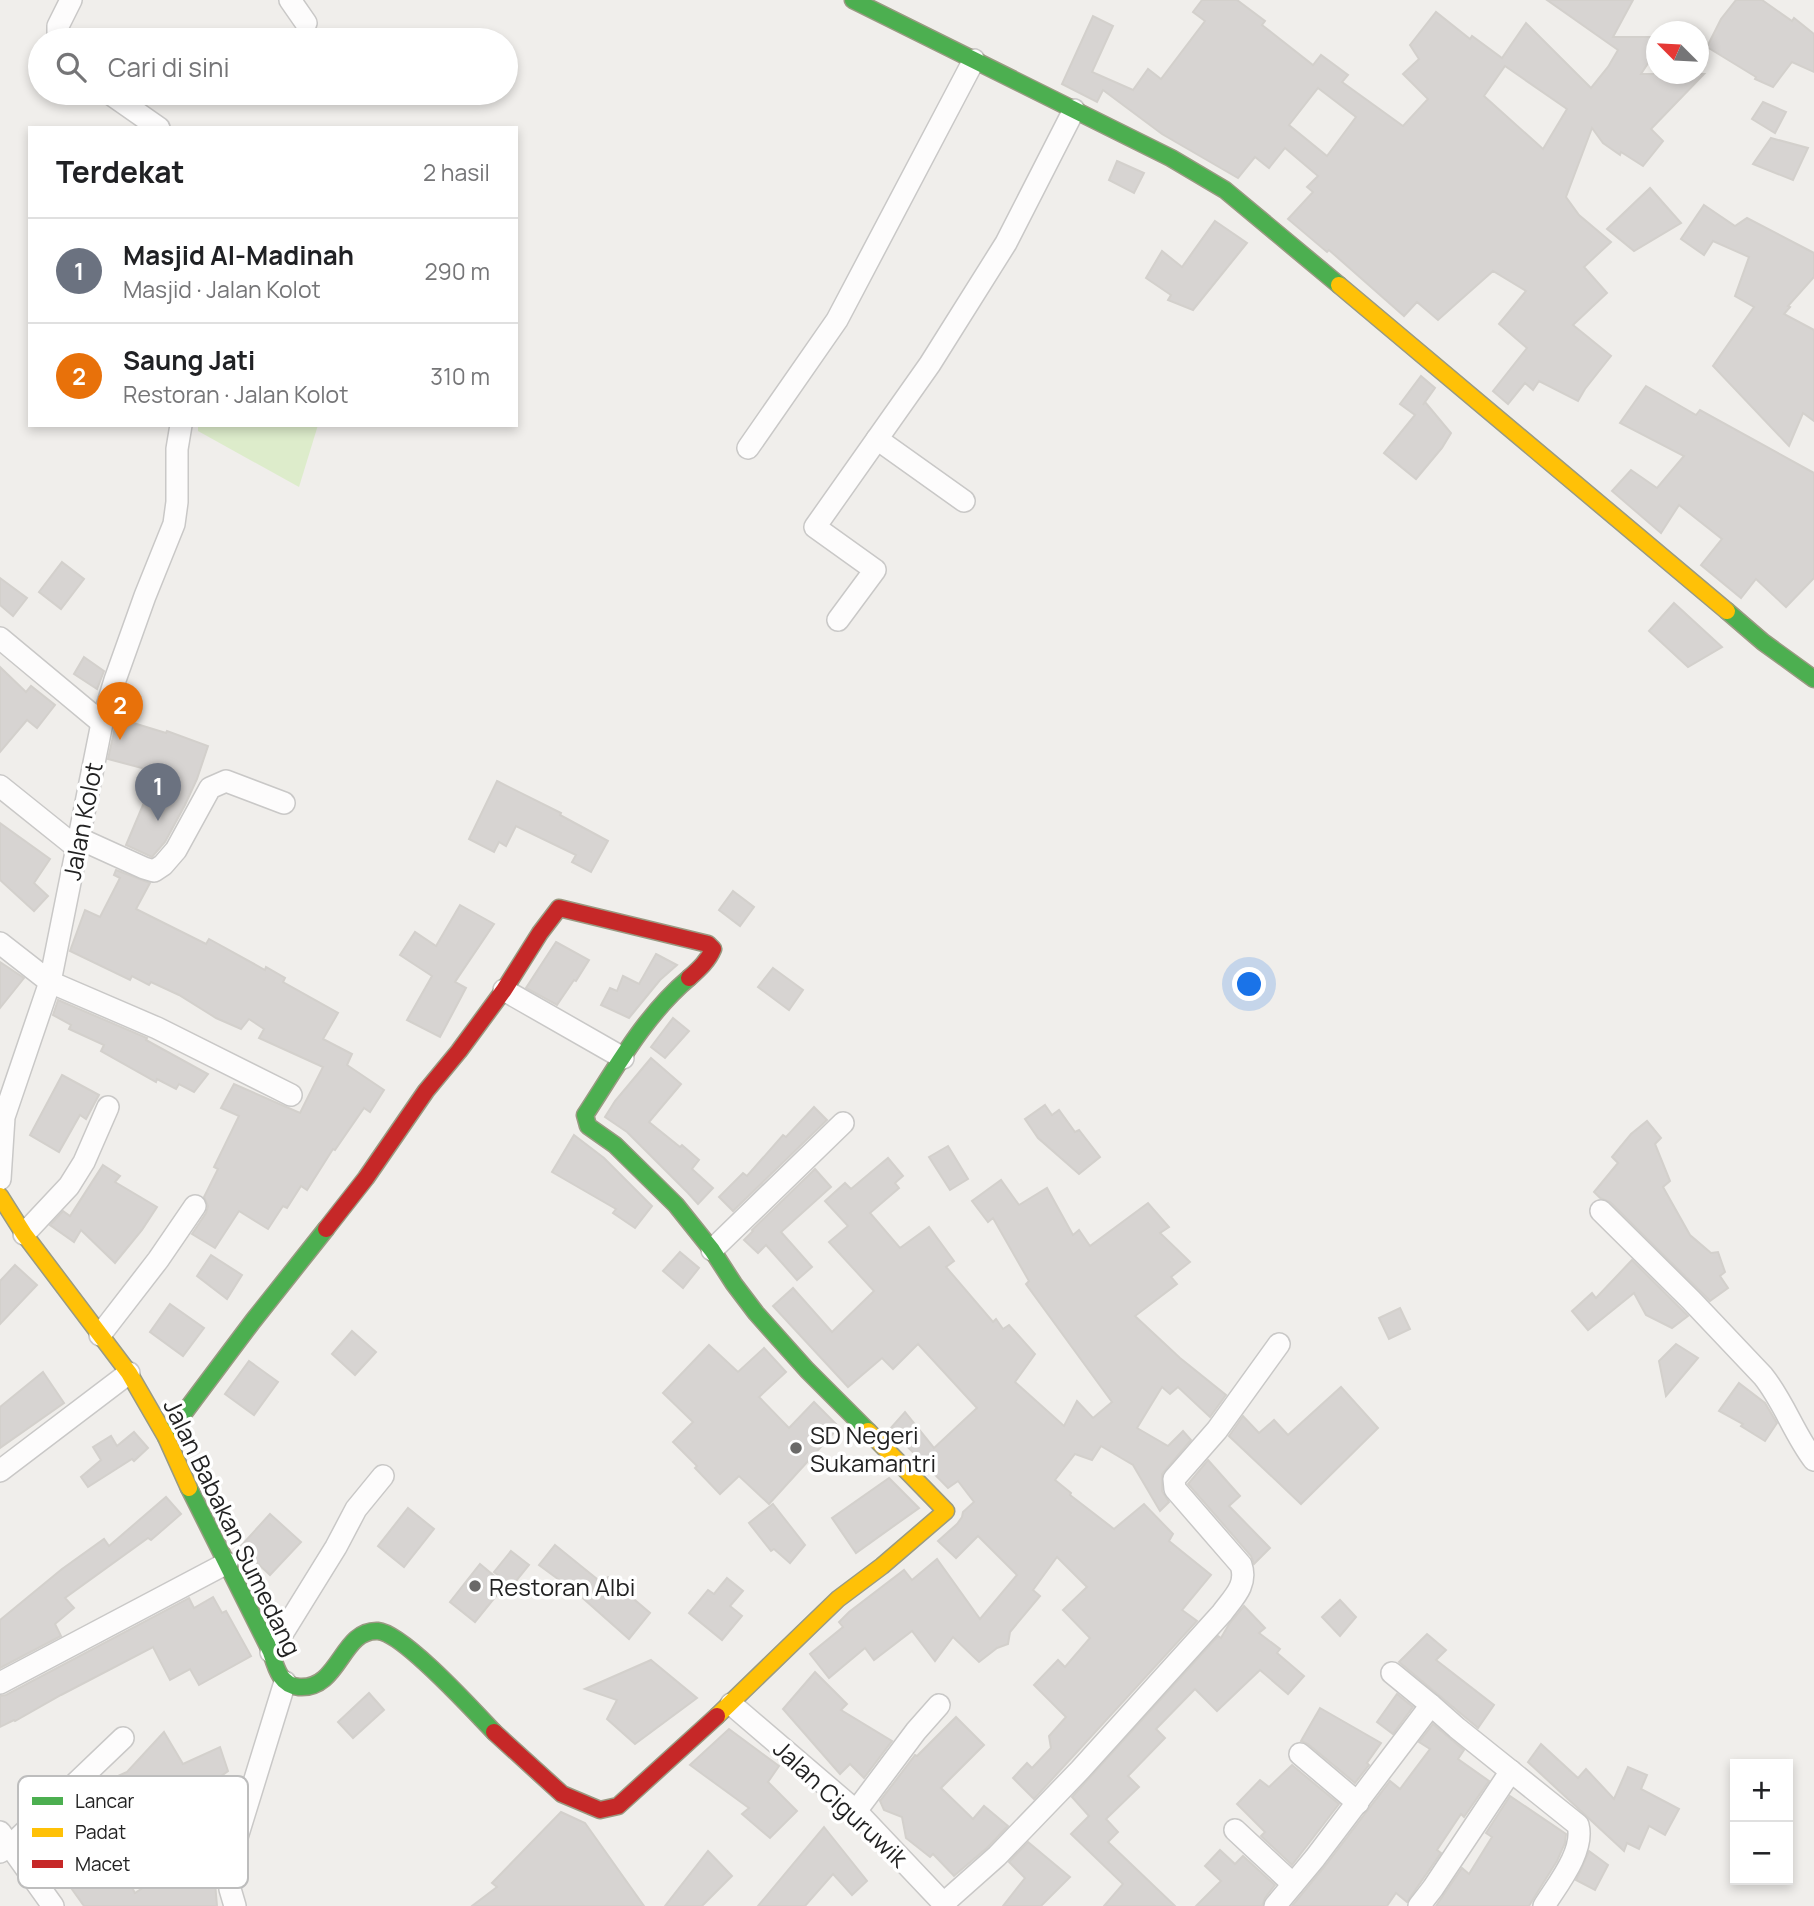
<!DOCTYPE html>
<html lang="id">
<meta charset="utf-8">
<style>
body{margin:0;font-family:Manrope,sans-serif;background:#f6f6f6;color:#202124}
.controls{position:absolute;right:21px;bottom:21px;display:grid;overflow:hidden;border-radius:0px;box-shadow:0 4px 10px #0003}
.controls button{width:63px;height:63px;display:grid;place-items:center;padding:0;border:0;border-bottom:2px solid #e0e0e0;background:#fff;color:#202124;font:35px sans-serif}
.compass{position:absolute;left:1646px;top:21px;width:63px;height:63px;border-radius:50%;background:#fff;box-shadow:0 4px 10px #0003;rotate:294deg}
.you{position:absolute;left:1250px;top:985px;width:24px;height:24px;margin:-18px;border:5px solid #fff;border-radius:50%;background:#1a73e8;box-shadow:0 0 0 10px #1a73e833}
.badge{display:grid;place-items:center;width:46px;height:46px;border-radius:50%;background:#1a73e8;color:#fff;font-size:23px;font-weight:700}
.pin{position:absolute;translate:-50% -58px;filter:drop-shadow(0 2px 4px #0008)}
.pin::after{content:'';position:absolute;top:37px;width:24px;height:21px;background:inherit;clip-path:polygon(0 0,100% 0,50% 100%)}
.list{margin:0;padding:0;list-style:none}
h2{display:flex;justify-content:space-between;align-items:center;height:91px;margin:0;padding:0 28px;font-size:30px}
h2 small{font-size:23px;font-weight:400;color:#757577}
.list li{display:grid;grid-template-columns:46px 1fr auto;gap:21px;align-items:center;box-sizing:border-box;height:105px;padding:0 28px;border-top:2px solid #e0e0e0}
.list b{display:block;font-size:26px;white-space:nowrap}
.list p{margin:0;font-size:23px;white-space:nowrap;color:#757577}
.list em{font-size:23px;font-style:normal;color:#757577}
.icon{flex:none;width:38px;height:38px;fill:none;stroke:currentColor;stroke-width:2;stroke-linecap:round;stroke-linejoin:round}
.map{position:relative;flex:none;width:1814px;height:1906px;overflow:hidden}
.search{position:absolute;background:#fff;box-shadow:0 4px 10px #0003;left:28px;top:28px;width:490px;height:77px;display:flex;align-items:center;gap:18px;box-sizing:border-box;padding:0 24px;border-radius:38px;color:#757577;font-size:26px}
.panel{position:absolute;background:#fff;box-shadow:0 4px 10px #0003;left:28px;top:126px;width:490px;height:301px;border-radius:0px}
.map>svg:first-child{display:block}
</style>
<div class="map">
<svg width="1814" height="1906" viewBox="0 0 1814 1906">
<rect width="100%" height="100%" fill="#f0eeeb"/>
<polygon fill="#ddeccb" points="198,425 318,425 299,487 198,431"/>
<g fill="#d7d4d2" stroke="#d3d0cc" stroke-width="2" fill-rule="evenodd">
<path d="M1202 0H1237L1265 21 1262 25 1313 65 1321 55 1348 75 1342 82 1403 126 1428 99 1403 74 1419 59 1410 45 1436 12 1470 39 1472 36 1502 58 1526 23 1591 88 1608 67 1618 50 1547 0H1633L1613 37H1656V51L1641 74H1704L1651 129 1663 141 1643 166 1621 152 1620 155 1603 143 1592 128 1566 197 1579 215 1611 242 1584 267 1607 293 1573 325 1611 356 1585 389 1578 401 1539 381 1533 390 1525 383 1508 404 1493 391 1527 348 1499 324 1526 291 1493 271 1438 320 1417 302 1404 316 1329 250 1327 252 1288 219 1313 192 1307 187 1318 176 1285 148 1269 168 1255 157 1238 178 1162 134 1103 90 1097 102 1062 84 1093 16 1113 26 1092 72 1133 90 1148 69 1161 79 1205 21 1193 12ZM1505 66 1567 109 1543 149 1484 96ZM1318 88 1356 117 1327 156 1289 125Z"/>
<polygon points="1736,0 1762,0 1792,21 1794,18 1814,34 1814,72 1792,62 1773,87 1755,79 1756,77 1707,47 1721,19"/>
<polygon points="1763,102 1786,112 1775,133 1752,119"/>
<polygon points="1771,138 1808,148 1793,180 1753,164"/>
<polygon points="1117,161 1144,173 1134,193 1109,180"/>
<polygon points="1650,188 1681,223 1634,251 1607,229"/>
<polygon points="1704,205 1735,226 1747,218 1814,253 1814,277 1788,306 1790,307 1784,314 1814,330 1814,421 1803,413 1789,446 1713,366 1754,307 1735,296 1749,257 1713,241 1704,255 1681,239"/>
<polygon points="1215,221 1247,243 1193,310 1168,300 1171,295 1146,278 1162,251 1182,267"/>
<polygon points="1421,376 1435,388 1423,405 1425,402 1451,433 1442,448 1416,479 1384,453 1415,415 1400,404"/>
<polygon points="1646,386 1696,415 1700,410 1814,473 1814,578 1786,607 1756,579 1741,598 1701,565 1722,539 1679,505 1661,533 1612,491 1631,470 1657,488 1684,456 1620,423"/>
<polygon points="62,562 84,579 61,609 39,592"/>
<polygon points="0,578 27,598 13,616 0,605"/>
<polygon points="1674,603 1722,647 1688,667 1649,631"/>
<polygon points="84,657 104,671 97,689 74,674"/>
<polygon points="0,667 26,692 31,686 55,705 37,728 27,720 0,752"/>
<polygon points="117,718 166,733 167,731 208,746 197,779 185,805 165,842 152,857 126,845 157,772 108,759"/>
<polygon points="497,781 561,813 560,815 608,841 591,872 572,862 576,855 516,826 506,846 499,842 494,852 469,839"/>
<polygon points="0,823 50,859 34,883 48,896 34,911 0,880"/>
<polygon points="116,870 150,883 136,909 206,944 209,939 265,970 266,967 285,978 283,982 338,1013 323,1039 352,1054 347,1065 384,1090 370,1112 364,1108 335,1150 333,1149 307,1190 301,1186 287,1208 283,1206 268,1229 239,1211 215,1248 192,1234 206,1213 208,1206 204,1197 218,1169 214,1167 239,1116 221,1108 234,1084 300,1113 323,1067 259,1038 264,1029 249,1019 241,1029 216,1018 179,995 151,982 149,985 132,976 130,980 70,951 85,910 100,917 120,878 114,875"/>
<polygon points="733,891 754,907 740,926 719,910"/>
<polygon points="460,905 494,924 455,982 466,988 440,1037 407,1020 432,976 400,955 415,932 436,946"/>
<polygon points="556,942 589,960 576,981 574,980 557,1005 526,988"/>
<polygon points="656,954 677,965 660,980 629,1018 601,1005 610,988 617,991 623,976 639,984"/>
<polygon points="0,962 24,978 0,1008"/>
<polygon points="773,968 803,990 789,1010 758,987"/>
<polygon points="58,1000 147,1038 146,1040 208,1074 194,1092 179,1084 176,1089 157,1079 156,1082 101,1051 104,1045 69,1029 71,1025 53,1015"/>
<polygon points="673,1018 689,1031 665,1058 651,1047"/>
<polygon points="651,1058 681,1084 649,1122 680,1147 682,1145 699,1160 692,1169 713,1188 698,1204 688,1193 627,1132 605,1117 615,1101"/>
<polygon points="62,1075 99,1095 86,1119 80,1115 59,1152 30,1135"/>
<polygon points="1045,1105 1052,1115 1059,1110 1075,1132 1079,1130 1100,1157 1079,1174 1038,1138 1025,1119"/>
<polygon points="814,1107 827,1120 733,1211 719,1197 743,1173 747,1176 783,1135 786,1137"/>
<polygon points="1647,1121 1661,1138 1655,1144 1670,1181 1663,1187 1690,1235 1711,1253 1718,1252 1725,1272 1720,1276 1728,1288 1710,1301 1610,1202 1600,1198 1594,1192 1618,1163 1612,1157 1631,1134"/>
<polygon points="574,1135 604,1158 652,1206 635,1228 613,1213 616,1209 552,1172"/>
<polygon points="948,1146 968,1179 950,1190 929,1157"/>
<polygon points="888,1158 903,1176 895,1183 899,1188 870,1213 900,1248 929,1227 954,1261 946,1267 993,1322 996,1319 1003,1329 1009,1325 1035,1354 1015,1382 1064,1426 1077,1401 1093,1418 1112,1402 1026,1284 1029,1281 993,1218 988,1222 972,1201 1001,1180 1019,1205 1047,1188 1073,1235 1079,1230 1090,1246 1148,1203 1169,1227 1160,1233 1190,1262 1171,1277 1177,1284 1135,1316 1180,1358 1226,1395 1210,1417 1178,1387 1170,1394 1162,1387 1137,1428 1168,1446 1183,1431 1191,1440 1162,1474 1162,1491 1169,1502 1160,1511 1133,1465 1101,1446 1092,1460 1075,1454 1055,1480 1071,1493 1070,1495 1114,1529 1144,1504 1173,1534 1169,1541 1211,1575 1182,1610 1197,1621 1034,1799 1013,1778 1027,1763 1032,1768 1051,1748 1049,1736 1066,1717 1034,1685 1058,1660 1065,1667 1090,1638 1063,1610 1087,1587 1057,1557 1033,1590 1040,1596 1010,1632 1008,1644 997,1648 979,1662 953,1637 935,1661 912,1631 874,1660 865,1648 829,1678 810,1654 843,1627 839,1622 849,1612 904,1570 912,1580 937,1559 980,1619 1017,1575 978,1536 956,1558 938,1541 957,1524 962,1517 963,1512 974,1502 958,1481 948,1488 890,1429 905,1412 934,1448 977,1408 918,1344 893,1369 882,1358 848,1387 773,1306 793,1288 832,1332 874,1291 829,1242 848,1226 825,1201 845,1183 851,1189"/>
<polygon points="103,1165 120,1176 115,1182 157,1207 142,1230 115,1263 81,1230 74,1242 50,1225 63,1211 70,1216"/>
<polygon points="815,1169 831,1187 781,1232 812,1267 797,1280 766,1245 758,1253 744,1240 753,1231 752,1230"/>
<polygon points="680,1252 699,1268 683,1288 663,1271"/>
<polygon points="211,1255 242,1275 227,1299 197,1276"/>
<polygon points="1632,1260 1688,1316 1672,1328 1646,1315 1634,1293 1588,1330 1572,1311 1592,1293 1596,1298"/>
<polygon points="15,1265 37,1285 0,1324 0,1281"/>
<polygon points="170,1304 204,1328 183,1356 150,1332"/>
<polygon points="1400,1308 1410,1329 1389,1339 1379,1318"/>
<polygon points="352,1331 376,1352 355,1375 332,1354"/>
<polygon points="1676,1344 1698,1358 1666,1396 1659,1361"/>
<polygon points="709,1345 738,1372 764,1348 786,1372 759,1397 789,1428 814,1402 839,1427 769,1504 739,1476 720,1494 695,1468 697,1466 673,1442 693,1422 663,1393"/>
<polygon points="249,1361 278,1382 254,1415 225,1394"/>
<polygon points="43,1372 64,1403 0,1448 0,1407"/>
<polygon points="1739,1383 1765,1403 1777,1423 1765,1441 1741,1426 1743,1424 1719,1411"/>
<polygon points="1341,1387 1378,1428 1301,1504 1229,1436 1243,1416 1259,1433 1274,1420 1288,1435"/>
<polygon points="134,1432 148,1448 134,1461 132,1459 88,1487 81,1477 101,1460 93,1447 111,1436 117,1446"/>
<polygon points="1208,1460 1240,1496 1229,1506 1270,1548 1254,1564 1251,1556 1188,1484"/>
<polygon points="889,1478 919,1508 856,1553 832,1518"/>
<polygon points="166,1497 181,1514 151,1540 148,1538 65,1598 74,1608 55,1624 61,1636 0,1668 0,1620 62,1569 104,1539 109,1546"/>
<polygon points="773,1504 805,1545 790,1563 774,1549 771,1551 749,1523"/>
<polygon points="408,1508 434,1529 404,1567 378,1546"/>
<polygon points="270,1514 301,1542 270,1575 240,1547"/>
<polygon points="555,1545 602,1583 608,1577 650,1613 629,1639 577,1593 539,1565"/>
<polygon points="511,1551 529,1565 512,1586 494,1572"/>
<polygon points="480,1564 505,1585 475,1622 450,1602"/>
<polygon points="727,1578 743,1591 730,1606 742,1616 722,1640 689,1613 708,1590 714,1594"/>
<polygon points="213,1597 222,1613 226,1611 251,1656 199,1685 190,1669 170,1680 153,1647 61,1695 15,1721 14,1720 0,1727 0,1696 6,1695 189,1598 194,1608"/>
<polygon points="1340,1600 1356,1617 1340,1636 1322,1617"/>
<polygon points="1244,1606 1265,1628 1259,1633 1280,1649 1277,1653 1304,1676 1288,1694 1260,1670 1217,1711 1195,1689 1156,1729 1165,1738 1128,1776 1139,1787 1106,1819 1118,1832 1108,1842 1175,1906 1104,1906 1123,1884 1071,1834 1089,1816 1072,1797 1218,1636 1221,1638 1229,1624"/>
<polygon points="1427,1634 1446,1650 1436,1660 1494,1705 1478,1728 1399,1662"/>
<polygon points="651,1660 697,1698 635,1744 607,1719 617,1700 585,1689"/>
<polygon points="815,1672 847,1704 841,1710 892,1741 864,1778 850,1764 840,1774 783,1709"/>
<polygon points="369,1693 384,1710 353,1738 338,1722"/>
<polygon points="1397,1694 1413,1707 1393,1734 1377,1722"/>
<polygon points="1320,1708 1381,1743 1367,1763 1369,1765 1355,1783 1308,1744 1301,1741"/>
<polygon points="956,1717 984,1745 941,1788 973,1819 984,1806 1008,1826 988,1847 954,1876 933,1854 930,1857 906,1838 902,1817 884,1810 880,1801 915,1755 917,1756"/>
<polygon points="1433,1724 1464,1750 1458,1759 1489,1781 1464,1817 1461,1814 1437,1850 1441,1853 1407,1902 1396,1893 1387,1906 1292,1906 1325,1866 1390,1781 1400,1789 1430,1749 1419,1742"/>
<polygon points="729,1729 779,1766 768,1782 797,1811 770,1838 742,1814 749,1808 690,1765"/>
<polygon points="164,1732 183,1764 220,1747 228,1771 210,1784 207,1779 103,1836 135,1893 174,1867 167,1853 200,1830 217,1857 213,1859 217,1906 84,1906 36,1839 89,1789 127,1772"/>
<polygon points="1541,1744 1578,1778 1586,1769 1614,1799 1628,1767 1647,1775 1641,1789 1679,1809 1665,1835 1649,1826 1639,1849 1627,1843 1624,1851 1528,1762"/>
<polygon points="1292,1765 1339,1804 1292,1865 1261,1836 1265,1832 1237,1804 1260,1780 1269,1787"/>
<polygon points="1510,1796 1566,1834 1565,1843 1557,1861 1532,1901 1529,1906 1436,1906 1462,1868 1469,1874 1492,1837 1486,1833"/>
<polygon points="561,1812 585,1823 644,1906 472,1906 497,1887 492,1883"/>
<polygon points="824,1827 867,1881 852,1895 833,1874 805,1906 758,1906"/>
<polygon points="1028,1842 1070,1877 1041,1906 1003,1906 1025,1878 1009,1862"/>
<polygon points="1220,1850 1235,1864 1243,1856 1275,1885 1265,1898 1262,1906 1196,1906 1221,1881 1205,1866"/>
<polygon points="708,1851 732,1876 702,1906 665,1906"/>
<polygon points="1589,1851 1608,1865 1595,1890 1576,1880"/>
</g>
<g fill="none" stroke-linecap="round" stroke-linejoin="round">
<defs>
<g id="street">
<polyline points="290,0 306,23"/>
<polyline points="58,40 58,26 71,0"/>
<polyline points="109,93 159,128"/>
<polyline points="877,439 964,501"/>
<polyline points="748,448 837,320 974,60"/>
<polyline points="838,620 875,570 815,527 930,364 1006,243 1074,110"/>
<polyline points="0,638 102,723"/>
<polyline points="0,786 76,847"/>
<polyline points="78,838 144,868 154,871 163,865 176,850 210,788 226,781 284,803"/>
<polyline points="0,943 50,982 157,1028 291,1095"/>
<polyline points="504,990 623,1058"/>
<polyline points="0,1179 4,1117 50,982 102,723 115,680 145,596 174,524 177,502 177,449 181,425"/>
<path d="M1601 1211 1691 1300 1763 1376C1784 1402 1794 1434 1814 1460"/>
<polyline points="24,1234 69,1186 84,1162 108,1107"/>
<polyline points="712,1250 843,1123"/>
<polyline points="100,1335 158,1260 195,1206"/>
<polyline points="0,1471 129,1373"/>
<polyline points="271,1652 336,1547 356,1509 383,1476"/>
<polyline points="1392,1673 1431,1705"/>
<polyline points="0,1683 227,1563"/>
<polyline points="731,1704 856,1811 946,1906"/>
<polyline points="1300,1754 1358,1803"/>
<polyline points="856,1811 916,1731 939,1705"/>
<polyline points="1235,1830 1293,1884"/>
<polyline points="0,1832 53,1906"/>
<polyline points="0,1852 10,1846 123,1738"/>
<path d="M944 1903 997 1856 1080 1770 1222 1613C1233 1598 1248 1585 1241 1565L1175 1489 1174 1479 1217 1430 1279 1344"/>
<polyline points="235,1906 230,1889 230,1860 285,1682"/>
<path d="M1275 1906 1315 1858 1431 1705 1457 1728 1578 1825C1585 1851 1557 1885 1544 1906"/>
<polyline points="1419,1906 1433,1888 1511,1771"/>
</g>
<g id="fast">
<polyline points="853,0 1171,158 1225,190 1339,285"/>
<polyline points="1727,611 1763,642 1814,679"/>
<path d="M689 978C645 1015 616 1068 585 1115L588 1126 615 1145 676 1205 712 1250 734 1284 756 1313 807 1370 868 1431"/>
<polyline points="166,1437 253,1321 326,1229"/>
<path d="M189 1488 271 1652C276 1668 280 1685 299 1687 340 1690 341 1629 378 1631 403 1633 474 1711 494 1732"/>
</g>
<g id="slow">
<polyline points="1339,285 1727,611"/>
<polyline points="0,1196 24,1234 129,1373 166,1437 189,1488"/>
<polyline points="717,1716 838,1599 882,1566 946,1511 868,1431"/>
</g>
<g id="jam">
<path d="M326 1229 366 1178 426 1091 459 1051 504 990 540 933 559 908 708 944 713 949C708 961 699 969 689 978"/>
<polyline points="494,1732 562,1794 600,1810 618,1806 717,1716"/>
</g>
</defs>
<use href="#street" stroke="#c9c8c7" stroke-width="24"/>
<use href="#fast" stroke="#999a82" stroke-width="19"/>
<use href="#slow" stroke="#999a82" stroke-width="19"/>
<use href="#jam" stroke="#999a82" stroke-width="19"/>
<use href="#street" stroke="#fdfcfc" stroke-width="21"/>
<use href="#fast" stroke="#4caf50" stroke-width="16"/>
<use href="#slow" stroke="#ffc107" stroke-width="16"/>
<use href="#jam" stroke="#c62828" stroke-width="16"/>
</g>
<g fill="#6a6968" stroke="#fff" stroke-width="2.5">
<circle cx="796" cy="1448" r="7"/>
<circle cx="475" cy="1586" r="7"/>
</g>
<g text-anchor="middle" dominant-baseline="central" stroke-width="7" stroke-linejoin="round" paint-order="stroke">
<g font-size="24" fill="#222" stroke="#fff">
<text transform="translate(82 821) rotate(-79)">Jalan Kolot</text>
<text transform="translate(233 1527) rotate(64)">Jalan Babakan Sumedang</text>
<text transform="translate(841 1803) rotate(43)">Jalan Ciguruwik</text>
</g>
<g font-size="24" fill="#222" stroke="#fff" text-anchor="start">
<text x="810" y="1434">SD Negeri<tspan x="810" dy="28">Sukamantri</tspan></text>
<text x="489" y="1586">Restoran Albi</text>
</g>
</g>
<rect x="18" y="1776" width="230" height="112" rx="10" fill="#fff" stroke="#bdbdbd" stroke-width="2"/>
<rect x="32" y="1797" width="31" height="8" fill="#4caf50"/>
<rect x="32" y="1828" width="31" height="9" fill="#ffc107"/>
<rect x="32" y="1860" width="31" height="8" fill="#c62828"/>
<g font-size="19" fill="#222">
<text x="75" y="1808">Lancar</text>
<text x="75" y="1839">Padat</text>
<text x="75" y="1871">Macet</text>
</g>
</svg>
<div class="controls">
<button>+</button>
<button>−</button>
</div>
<svg class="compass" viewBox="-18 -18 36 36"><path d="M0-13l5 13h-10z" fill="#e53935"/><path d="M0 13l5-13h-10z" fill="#757577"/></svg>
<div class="you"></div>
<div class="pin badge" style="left:158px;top:821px;background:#6b7280">1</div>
<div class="pin badge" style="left:120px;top:740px;background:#e8710a">2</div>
<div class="search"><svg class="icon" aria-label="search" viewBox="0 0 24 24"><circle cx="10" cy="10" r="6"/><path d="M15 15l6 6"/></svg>Cari di sini</div>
<section class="panel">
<h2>Terdekat<small>2 hasil</small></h2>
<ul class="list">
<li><span class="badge" style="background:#6b7280">1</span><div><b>Masjid Al-Madinah</b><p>Masjid · Jalan Kolot</p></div><em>290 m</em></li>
<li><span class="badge" style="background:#e8710a">2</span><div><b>Saung Jati</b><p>Restoran · Jalan Kolot</p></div><em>310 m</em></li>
</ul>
</section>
</div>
